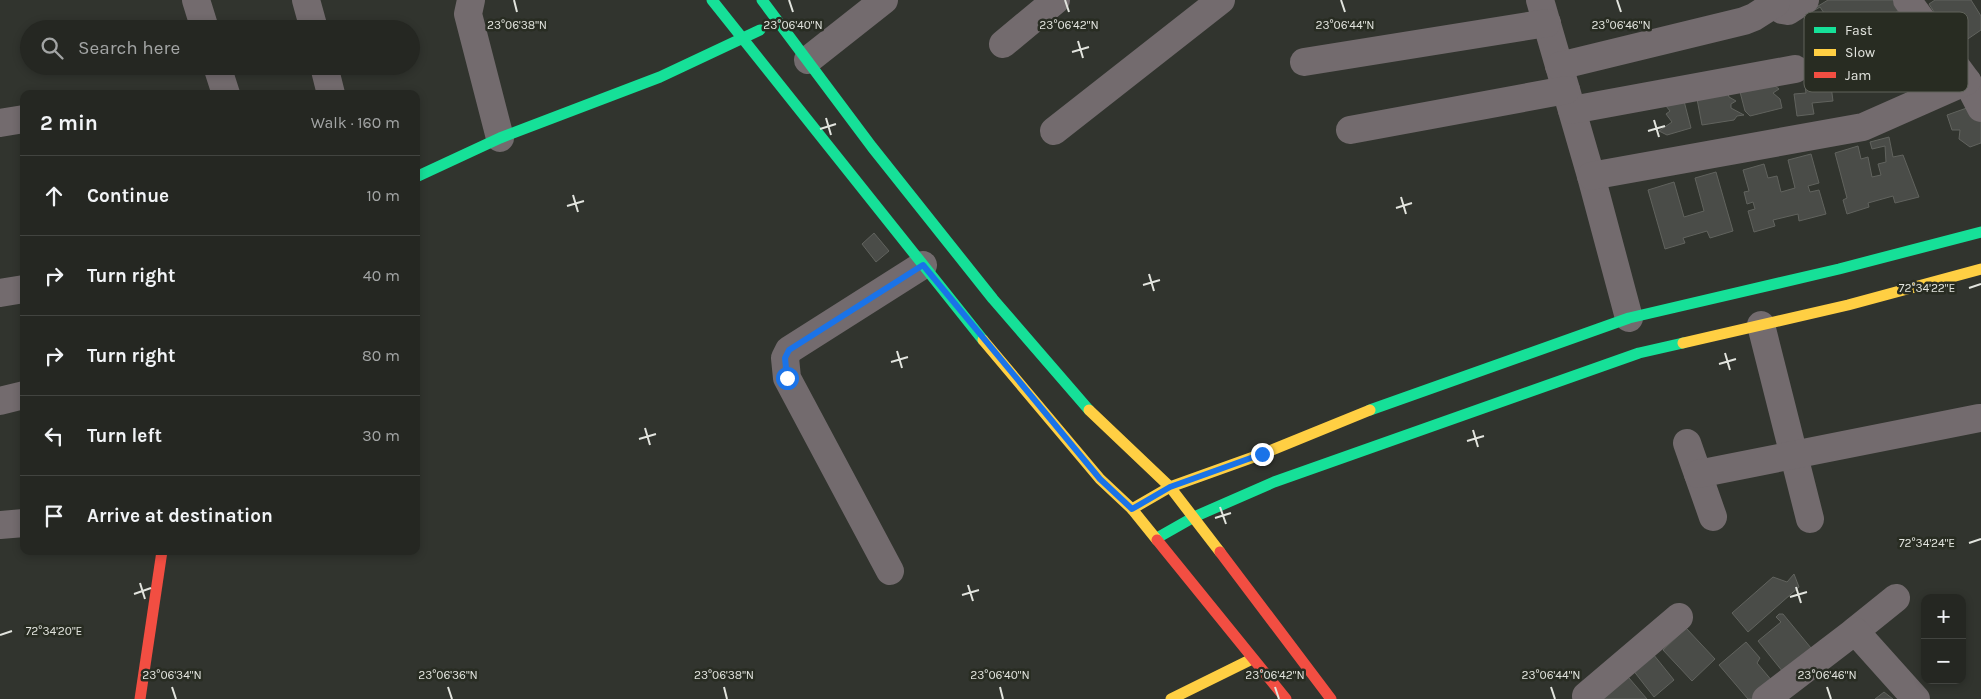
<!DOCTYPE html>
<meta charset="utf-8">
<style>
body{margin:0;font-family:Karla,sans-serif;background:#31332f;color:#f1f3f6}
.controls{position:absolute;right:15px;bottom:15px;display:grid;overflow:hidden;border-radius:10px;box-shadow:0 2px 8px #0003}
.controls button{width:45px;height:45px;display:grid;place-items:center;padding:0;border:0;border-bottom:1px solid #424440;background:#252722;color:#f1f3f6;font:25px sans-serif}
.stop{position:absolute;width:15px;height:15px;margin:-11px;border:4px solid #1a73e8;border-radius:50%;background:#fff}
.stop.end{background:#1a73e8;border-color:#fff;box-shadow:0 1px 5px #0008}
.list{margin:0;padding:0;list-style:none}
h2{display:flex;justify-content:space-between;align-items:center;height:65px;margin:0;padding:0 20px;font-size:21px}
h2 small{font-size:16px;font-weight:400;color:#a3a5a5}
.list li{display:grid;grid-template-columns:32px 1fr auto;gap:15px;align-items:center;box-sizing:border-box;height:80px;padding:0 20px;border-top:1px solid #424440}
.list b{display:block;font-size:19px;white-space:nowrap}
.list em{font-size:16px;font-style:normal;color:#a3a5a5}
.icon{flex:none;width:28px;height:28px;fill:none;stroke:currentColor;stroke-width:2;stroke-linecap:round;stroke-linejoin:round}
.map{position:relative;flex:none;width:1981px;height:699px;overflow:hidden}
.search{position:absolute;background:#252722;box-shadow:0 2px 8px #0003;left:20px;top:20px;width:400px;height:55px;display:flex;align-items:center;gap:12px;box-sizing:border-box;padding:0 18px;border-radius:28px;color:#a3a5a5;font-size:19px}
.panel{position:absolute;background:#252722;box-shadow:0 2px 8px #0003;left:20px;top:90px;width:400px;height:465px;border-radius:10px}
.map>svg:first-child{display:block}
</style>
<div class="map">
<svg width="1981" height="699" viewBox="0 0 1981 699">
<rect width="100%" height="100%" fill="#31342e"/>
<g fill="#4a4c48" stroke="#61635e">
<polygon points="1828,0 1895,0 1901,9 1889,17 1907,45 1886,59 1898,77 1883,87 1863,56 1853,50 1838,63 1816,40 1825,31 1819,36 1810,23 1824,13 1820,7 1806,15 1805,14"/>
<polygon points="1935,0 1971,0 1981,16 1981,30 1956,47 1929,4"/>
<polygon points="1829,71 1833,101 1812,103 1814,114 1797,116 1794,94 1806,93 1804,77 1792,76"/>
<polygon points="1766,79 1779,89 1773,93 1780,99 1782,108 1750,116 1745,111 1739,88"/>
<polygon points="1726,88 1729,97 1736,101 1731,104 1731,108 1744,115 1737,116 1734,120 1702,125 1697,99"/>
<polygon points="1684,101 1691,128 1667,135 1659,131 1672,122 1666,114 1670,111 1666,106"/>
<polygon points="1981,103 1981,143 1970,147 1959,139 1960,130 1952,130 1947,115"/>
<polygon points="1889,137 1893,157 1903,155 1919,197 1895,203 1893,196 1868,203 1869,207 1847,214 1843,200 1847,198 1835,153 1858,146 1861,159 1868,157 1872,177 1881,175 1878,164 1886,162 1885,146 1872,149 1870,142"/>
<polygon points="1811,154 1819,183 1808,186 1810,192 1819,190 1826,214 1799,221 1798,214 1773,220 1775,226 1754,232 1748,211 1755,209 1753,202 1747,204 1744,192 1749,191 1743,170 1764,164 1768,178 1777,176 1781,192 1795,188 1788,160"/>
<polygon points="1716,172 1733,231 1710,238 1707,231 1683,238 1685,243 1665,249 1648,190 1674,182 1684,217 1704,211 1695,178"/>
<polygon points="874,233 889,251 876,262 862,244"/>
<polygon points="1794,574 1799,587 1748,632 1732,613 1773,577 1787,582"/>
<polygon points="1779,614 1783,614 1811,648 1783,672 1758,641 1781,622 1776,617"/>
<polygon points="1686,628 1715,659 1692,681 1663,650"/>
<polygon points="1746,642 1760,658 1757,663 1773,682 1752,699 1748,699 1719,665"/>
<polygon points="1649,649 1674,680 1654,697 1629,665"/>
<polygon points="1623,671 1647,699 1591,699"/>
<polygon points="1884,692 1893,699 1875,699"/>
</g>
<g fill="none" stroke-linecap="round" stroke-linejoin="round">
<g stroke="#736b6e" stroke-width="28">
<polyline points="196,0 205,29"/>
<polyline points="306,0 314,29"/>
<polyline points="471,0 468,14 500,138"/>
<polyline points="1540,0 1591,176 1629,318"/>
<polyline points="1774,0 1782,10 1788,11 1805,0"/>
<polyline points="1907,0 1967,81 1981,108"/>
<polyline points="1003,44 1056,0"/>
<polyline points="808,60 884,0"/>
<polyline points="1304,62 1547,23"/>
<polyline points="217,66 226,94"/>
<polyline points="324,66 331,94"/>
<polyline points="1559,66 1744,21 1754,17 1776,3"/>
<polyline points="1572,110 1795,69"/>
<polyline points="0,123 24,119"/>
<polyline points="1350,130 1566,90"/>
<polyline points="1054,131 1221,0"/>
<polyline points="1591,176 1863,127 1967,81"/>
<polyline points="0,293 24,289"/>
<polyline points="1761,325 1810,519"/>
<polyline points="0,401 24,395"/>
<polyline points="1687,443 1713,517"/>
<polyline points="1698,474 1979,418"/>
<polyline points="0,525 24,523"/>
<polyline points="890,571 787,378 785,358 789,350 923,265"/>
<polyline points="1855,631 1896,598"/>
<polyline points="1588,699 1586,696 1679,617"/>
<polyline points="1766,699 1855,631 1916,699"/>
</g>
<g stroke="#16e098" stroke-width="11">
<polyline points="712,0 983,340"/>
<polyline points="762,0 872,147 993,299 1089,410"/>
<polyline points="416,177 500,138 660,77 760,30"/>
<polyline points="1370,410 1629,318 1839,269 1981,232"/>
<polyline points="1157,538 1194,517 1274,482 1639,353 1683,343"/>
</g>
<g stroke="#ffcf43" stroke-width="11">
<polyline points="983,340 1100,479 1132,509 1157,540"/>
<polyline points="1683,343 1848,305 1981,269"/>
<polyline points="1089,410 1170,487 1220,552"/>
<polyline points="1132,509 1170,487 1262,454 1370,410"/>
<polyline points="1171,699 1252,659"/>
</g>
<g stroke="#f24e42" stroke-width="11">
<polyline points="1157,540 1286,699"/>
<polyline points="1220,552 1331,699"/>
<polyline points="140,699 162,551"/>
</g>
</g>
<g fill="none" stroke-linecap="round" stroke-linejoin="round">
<polyline stroke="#1a73e8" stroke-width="6" points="787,378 785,358 789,350 923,265 1100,479 1132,509 1170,487 1262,454"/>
</g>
<path fill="none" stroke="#e2e4de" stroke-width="2" d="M514 0 517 12M789 0 793 12M1065 0 1069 12M1341 0 1345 12M1617 0 1621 12M1078 41 1083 58M1072 52 1089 47M826 118 831 135M1654 120 1659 137M820 129 836 124M1648 131 1665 126M573 195 578 212M1401 197 1406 214M567 206 584 201M1396 208 1412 203M1149 274 1154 291M1143 285 1160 280M1969 288 1981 284M897 351 902 368M1725 353 1730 370M891 362 908 357M1719 364 1736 359M645 428 650 445M1473 430 1478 447M639 439 656 434M1467 441 1484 436M1220 507 1226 524M1215 518 1231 513M1969 543 1981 539M140 583 145 599M968 585 973 601M1796 587 1801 603M134 594 151 588M962 595 979 590M1790 597 1807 592M0 635 12 631M172 687 176 699M448 687 452 699M724 687 727 699M1000 687 1003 699M1275 687 1279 699M1551 687 1555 699M1827 687 1831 699"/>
<rect x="1804" y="12" width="164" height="80" rx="8" fill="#282c22" stroke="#60635a" stroke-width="1"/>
<rect x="1814" y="27" width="22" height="6" fill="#16e098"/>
<rect x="1814" y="49" width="22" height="7" fill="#ffcf43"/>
<rect x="1814" y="72" width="22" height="6" fill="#f24e42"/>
<g font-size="14" fill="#e2e4de">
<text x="1845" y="35">Fast</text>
<text x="1845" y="57">Slow</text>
<text x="1845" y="80">Jam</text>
</g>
<g font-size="12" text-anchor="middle" fill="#e2e4de" stroke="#282c22" stroke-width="5" stroke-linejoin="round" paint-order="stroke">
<text x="517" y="29">23°06'38"N</text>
<text x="793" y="29">23°06'40"N</text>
<text x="1069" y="29">23°06'42"N</text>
<text x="1345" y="29">23°06'44"N</text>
<text x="1621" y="29">23°06'46"N</text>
<text x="1927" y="292">72°34'22"E</text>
<text x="1927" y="547">72°34'24"E</text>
<text x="54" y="635">72°34'20"E</text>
<text x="172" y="679">23°06'34"N</text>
<text x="448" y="679">23°06'36"N</text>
<text x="724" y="679">23°06'38"N</text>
<text x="1000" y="679">23°06'40"N</text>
<text x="1275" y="679">23°06'42"N</text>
<text x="1551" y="679">23°06'44"N</text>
<text x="1827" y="679">23°06'46"N</text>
</g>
</svg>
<div class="controls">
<button>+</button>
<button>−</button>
</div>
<div class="stop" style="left:787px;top:378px"></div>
<div class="stop end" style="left:1262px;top:454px"></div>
<div class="search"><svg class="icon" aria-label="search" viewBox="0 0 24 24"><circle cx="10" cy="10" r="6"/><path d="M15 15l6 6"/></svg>Search here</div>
<section class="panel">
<h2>2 min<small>Walk · 160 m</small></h2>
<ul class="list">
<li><svg class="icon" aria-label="ahead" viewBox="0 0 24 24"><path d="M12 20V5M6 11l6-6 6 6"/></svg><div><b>Continue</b></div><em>10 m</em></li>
<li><svg class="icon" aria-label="right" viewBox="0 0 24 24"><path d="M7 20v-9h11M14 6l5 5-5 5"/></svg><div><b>Turn right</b></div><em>40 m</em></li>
<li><svg class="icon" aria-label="right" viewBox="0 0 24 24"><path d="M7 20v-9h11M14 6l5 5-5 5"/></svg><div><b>Turn right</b></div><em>80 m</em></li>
<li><svg class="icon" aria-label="left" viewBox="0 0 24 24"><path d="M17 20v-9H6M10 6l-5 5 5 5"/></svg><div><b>Turn left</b></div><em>30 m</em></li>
<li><svg class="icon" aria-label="arrive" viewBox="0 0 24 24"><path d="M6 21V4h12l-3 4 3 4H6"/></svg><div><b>Arrive at destination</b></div></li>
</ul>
</section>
</div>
